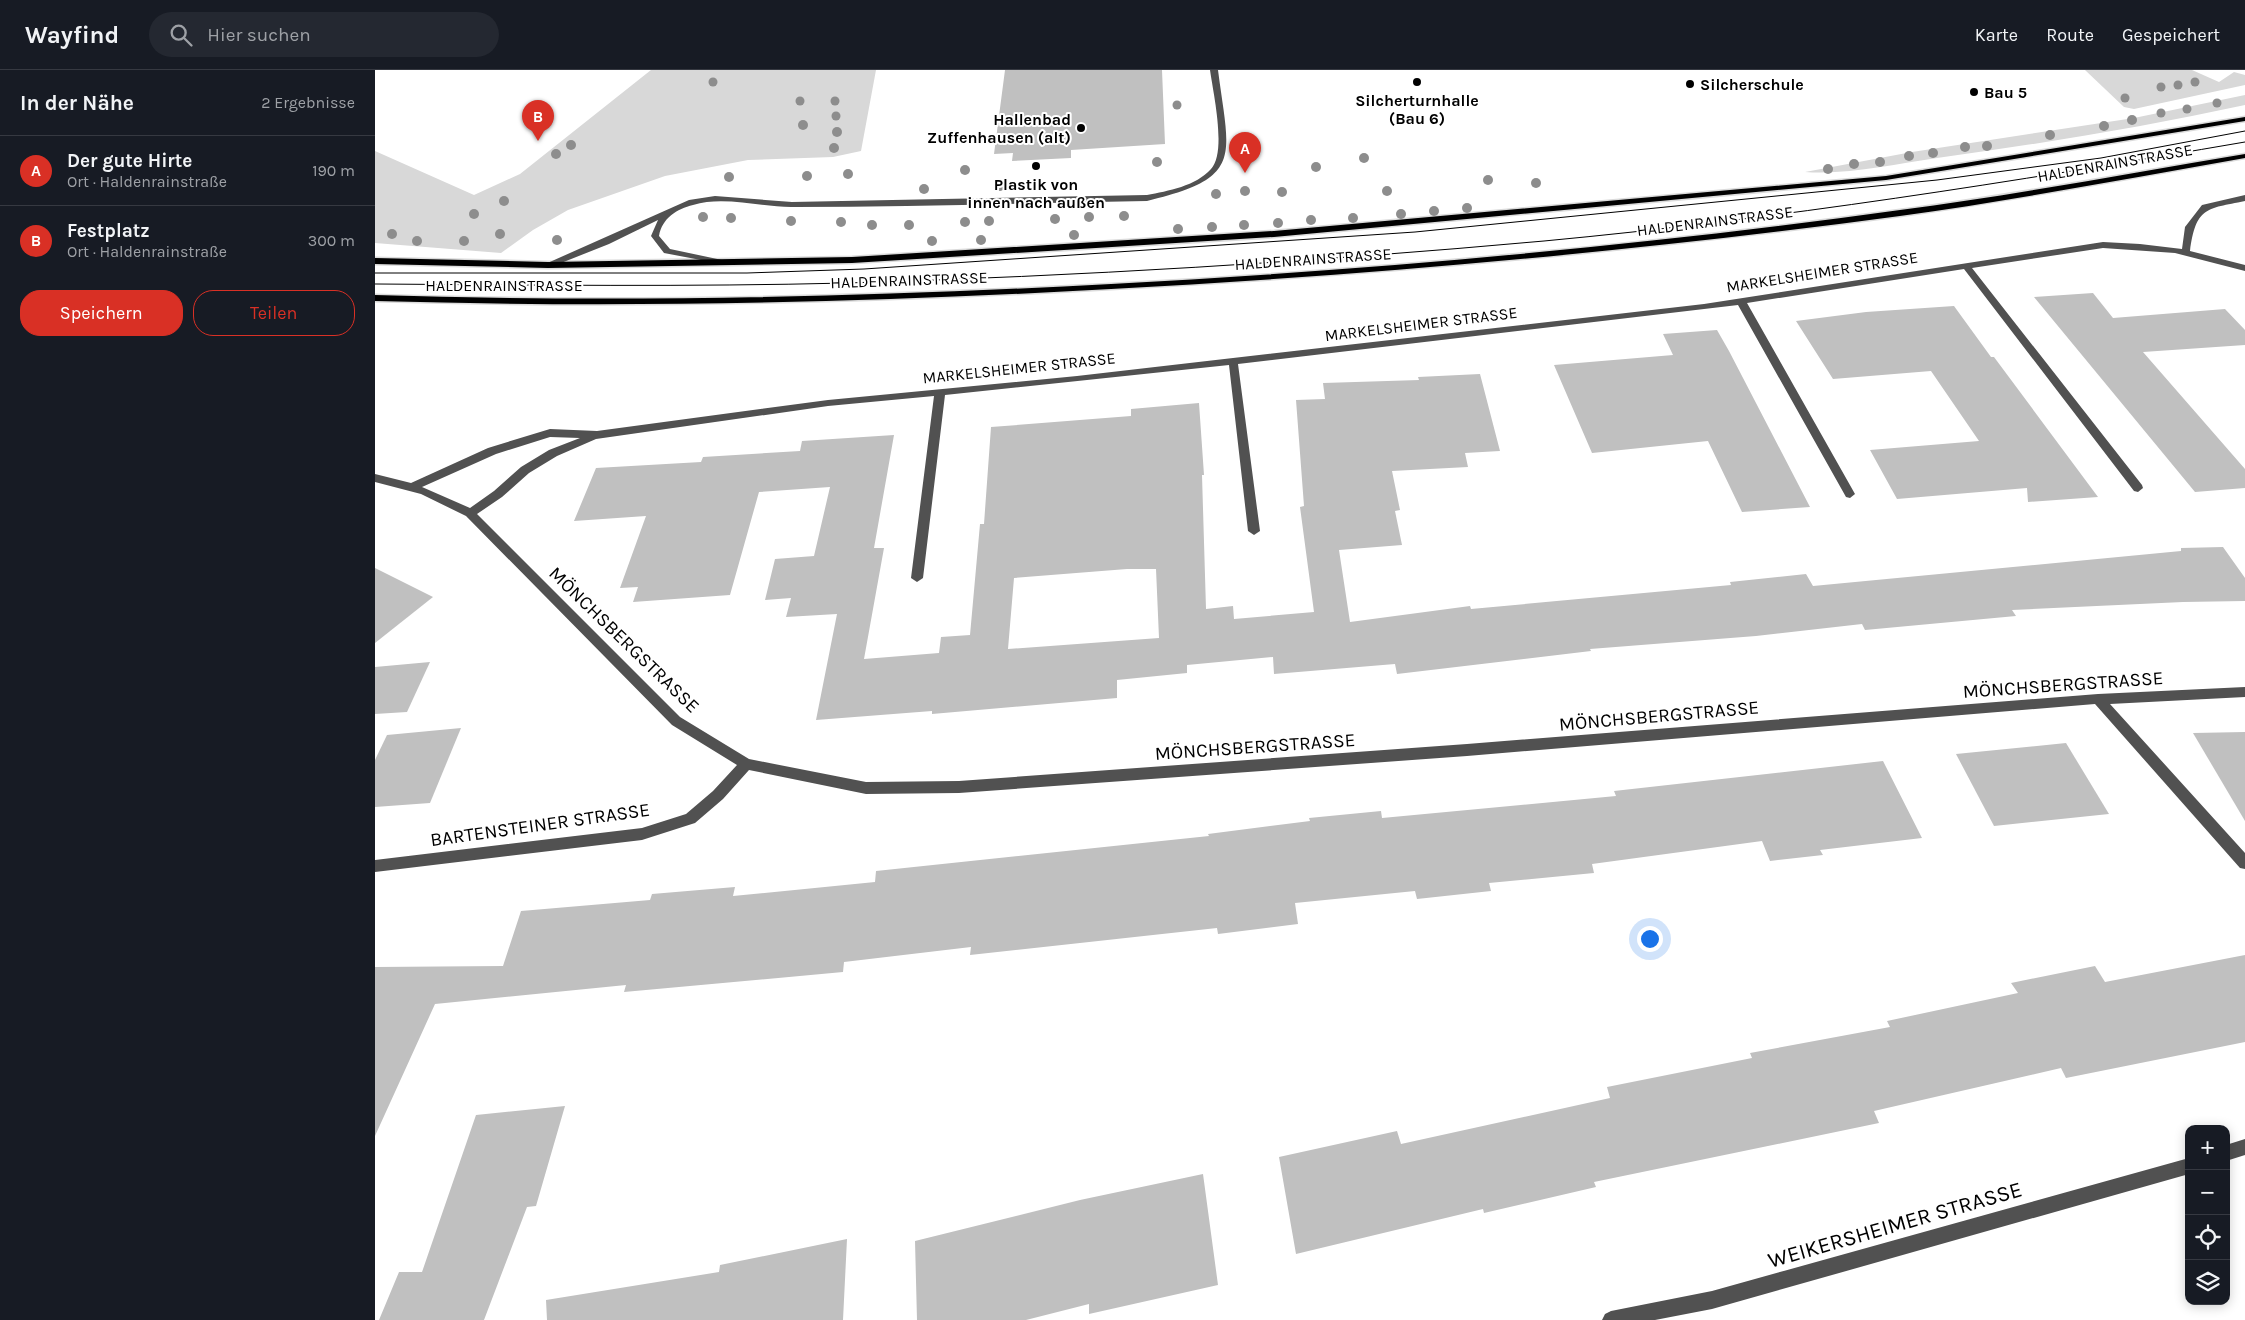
<!DOCTYPE html>
<html lang="de">
<meta charset="utf-8">
<style>
body{margin:0;font-family:Karla,sans-serif;background:#242831;color:#f1f3f6}
.controls{position:absolute;right:15px;bottom:15px;display:grid;overflow:hidden;border-radius:10px;box-shadow:0 2px 12px #0003}
.controls button{width:45px;height:45px;display:grid;place-items:center;padding:0;border:0;border-bottom:1px solid #363941;background:#171b24;color:#f1f3f6;font:25px sans-serif}
.you{position:absolute;left:1274px;top:868px;width:18px;height:18px;margin:-12px;border:4px solid #fff;border-radius:50%;background:#1a73e8;box-shadow:0 0 0 8px #1a73e833}
.badge{display:grid;place-items:center;width:32px;height:32px;border-radius:50%;background:#d93025;color:#fff;font-size:16px;font-weight:700}
.pin{position:absolute;translate:-50% -41px;filter:drop-shadow(0 1px 2px #0008)}
.pin::after{content:'';position:absolute;top:26px;width:18px;height:15px;background:inherit;clip-path:polygon(0 0,100% 0,50% 100%)}
.list{margin:0;padding:0;list-style:none}
h2{display:flex;justify-content:space-between;align-items:center;height:65px;margin:0;padding:0 20px;font-size:21px}
h2 small{font-size:16px;font-weight:400;color:#9ea1a6}
.list li{display:grid;grid-template-columns:32px 1fr auto;gap:15px;align-items:center;box-sizing:border-box;height:70px;padding:0 20px;border-top:1px solid #363941}
.list b{display:block;font-size:19px;white-space:nowrap}
.list p{margin:0;font-size:16px;white-space:nowrap;color:#9ea1a6}
.list em{font-size:16px;font-style:normal;color:#9ea1a6}
.actions{display:flex;gap:10px;padding:15px 20px}
.actions a{flex:1;padding:11px 0;border:1px solid #d93025;border-radius:20px;text-align:center;font-size:18px;color:#d93025}
.actions .main{background:#d93025;color:#fff}
.icon{flex:none;width:28px;height:28px;fill:none;stroke:currentColor;stroke-width:2;stroke-linecap:round;stroke-linejoin:round}
.map{position:relative;flex:none;width:1870px;height:1250px;overflow:hidden}
header{display:flex;align-items:center;gap:30px;box-sizing:border-box;height:70px;padding:0 25px;background:#171b24;border-bottom:1px solid #363941}
header strong{font-size:24px}
nav{display:flex;gap:28px;margin-inline-start:auto;font-size:18px}
.search{width:350px;height:45px;background:#242831;display:flex;align-items:center;gap:12px;box-sizing:border-box;padding:0 18px;border-radius:28px;color:#9ea1a6;font-size:19px}
main{display:flex}
aside{flex:1;background:#171b24}
.map>svg:first-child{display:block}
</style>
<header>
<strong>Wayfind</strong>
<div class="search"><svg class="icon" aria-label="search" viewBox="0 0 24 24"><circle cx="10" cy="10" r="6"/><path d="M15 15l6 6"/></svg>Hier suchen</div>
<nav><a>Karte</a><a>Route</a><a>Gespeichert</a></nav>
</header>
<main>
<aside>
<h2>In der Nähe<small>2 Ergebnisse</small></h2>
<ul class="list">
<li><span class="badge">A</span><div><b>Der gute Hirte</b><p>Ort · Haldenrainstraße</p></div><em>190 m</em></li>
<li><span class="badge">B</span><div><b>Festplatz</b><p>Ort · Haldenrainstraße</p></div><em>300 m</em></li>
</ul>
<div class="actions"><a class="main">Speichern</a><a>Teilen</a></div>
</aside>
<div class="map">
<svg width="1870" height="1250" viewBox="0 0 1870 1250">
<rect width="100%" height="100%" fill="#fff"/>
<g fill="#d8d8d8">
<polygon points="276,0 501,0 486,81 458,87 373,90 290,106 193,140 158,160 126,183 0,173 0,81 99,125 145,104"/>
<polygon points="1710,0 1817,0 1844,12 1859,2 1870,5 1870,15 1759,39 1749,37"/>
<path d="M1870 25V35C1768 57 1665 74 1562 88 1519 94 1474 105 1430 102L1537 82 1759 48Z"/>
</g>
<g fill="#c0c0c0" fill-rule="evenodd">
<polygon points="630,0 787,0 790,74 696,80 696,88 637,91 638,83 619,84"/>
<polygon points="1718,223 1738,248 1850,239 1870,260 1870,275 1768,282 1870,399 1870,418 1820,422 1659,227"/>
<polygon points="1579,236 1616,287 1619,287 1723,427 1653,432 1652,418 1522,429 1495,380 1604,371 1556,301 1458,309 1421,251 1491,242"/>
<polygon points="1342,260 1354,281 1435,437 1367,442 1333,371 1217,383 1179,295 1298,285 1288,264"/>
<path d="M1105 304 1125 381 1090 383 1093 397 1017 401 1025 440 1020 441 1027 475 964 480 975 552 1095 536 1096 539 1356 515 1355 512 1431 504 1438 516 1806 481V478L1848 477 1870 508V531L1808 532 1637 540 1641 546 1490 560 1487 554 1381 566 1215 579 1216 581 1022 604 1020 594 899 604 898 587 812 595V603L742 610V628L557 644V641L441 650 462 544 411 547 416 528 390 530 400 489 439 486 455 417 384 422 355 525 258 532 263 517 245 518 271 446 199 451 221 398 326 392 328 387 425 381 427 371 519 365 499 478H509L489 589 564 583 566 567 595 565 605 454H609L616 357 756 346V339L824 333 829 405H827L831 539 858 536 859 549 939 542 925 437 929 436 921 330 950 329 948 313 1044 310 1043 307ZM752 499H781L784 568 633 579 639 508Z"/>
<polygon points="0,498 58,527 0,573"/>
<polygon points="55,592 32,642 0,644 0,597"/>
<polygon points="86,658 55,733 0,737 0,690 12,665"/>
<polygon points="1870,662 1870,751 1818,663"/>
<polygon points="1691,673 1734,744 1619,756 1581,684"/>
<polygon points="1508,691 1547,768 1445,780 1448,785 1395,791 1387,771 1217,794 1219,803 1114,813 1116,821 1042,829 1040,821 920,833 923,854 843,864 842,858 595,885 596,877 469,892 468,902 249,922 251,915 60,934 0,1066 0,897 128,896 146,841 275,830 277,824 360,817 358,826 500,812 501,801 834,766 833,764 935,751 934,748 1006,741 1007,748 1241,726 1239,721"/>
<polygon points="1870,885 1870,972 1691,1008 1686,998 1499,1041 1504,1053 1219,1112 1221,1117 1109,1143 1108,1139 921,1184 904,1087 1022,1061 1026,1074 1235,1028 1232,1017 1377,988 1375,983 1515,957 1512,951 1643,923 1636,913 1720,896 1730,912"/>
<polygon points="190,1036 161,1136 152,1137 109,1250 4,1250 24,1202 47,1202 101,1045"/>
<polygon points="828,1104 843,1215 714,1244 714,1234 651,1250 542,1250 540,1171 705,1130"/>
<polygon points="472,1169 468,1250 172,1250 171,1230 344,1202 345,1195"/>
</g>
<g fill="none" stroke-linecap="round" stroke-linejoin="round">
<defs>
<g id="major">
<polygon points="1870,47 1870,51 1511,110 899,167 477,193 173,198 0,194 0,188 173,192 477,187 899,161 1511,106"/>
<path d="M1870 84V88C1755 108 1641 130 1525 146 1264 181 1000 205 736 219 491 233 245 238 0 231V225C245 233 491 227 736 214 1000 200 1263 176 1525 140 1641 125 1755 103 1870 84Z"/>
</g>
</defs>
<use href="#major" stroke="#dbdbdb" stroke-width="3"/>
<g fill="#515151" fill-rule="evenodd">
<path d="M835 0H843C854 87 870 108 772 131 655 133 537 137 420 137 387 138 350 125 318 135 302 139 287 148 284 166L295 179 347 190V194L289 183 276 166 283 150 234 174 176 197 168 195 314 130 340 126 417 132 772 125C793 121 821 116 836 99 852 82 838 22 835 0Z"/>
<path d="M1870 125V131C1831 139 1821 137 1815 181L1870 195V201L1800 183 1728 178 1597 198 1767 415 1768 418 1763 422 1759 421 1589 199 1372 233 1480 424 1475 428 1471 427 1363 235 863 294 885 461 879 465 873 461 854 295 570 325 548 508 542 512 536 508 559 326 453 336 221 369 182 386 154 403 127 427 102 444 305 647 374 689 491 712 584 711 1092 674 1723 624 1870 617V627L1735 634 1870 783V799L1865 798 1720 634 1092 686 584 723 491 724 374 700 348 729 320 753 267 770 0 802V790L267 758 311 744 338 721 362 695 297 655 91 446 46 424 0 412V404L36 413 113 378 175 359 222 361 453 330 702 306 1329 234 1728 172 1765 174 1807 179 1810 157 1827 135ZM175 367 205 368 174 380 146 397 119 421 95 438 47 417 121 384Z"/>
<polygon points="1870,1069 1870,1085 1851,1091 1851,1075"/>
<polygon points="1814,1088 1814,1104 1337,1239 1280,1250 1227,1250 1230,1244 1236,1241 1337,1221"/>
</g>
<use href="#major" fill="#000" fill-rule="evenodd"/>
<g stroke="#000" stroke-width="1">
<polyline points="0,203 372,203 489,199 1040,162 1562,110 1726,88 1870,61"/>
<path d="M0 214C157 215 315 217 472 213 705 206 937 192 1169 171 1404 149 1637 112 1870 72"/>
</g>
</g>
<g fill="#8d8d8d">
<circle cx="338" cy="12" r="4.5"/>
<circle cx="1820" cy="12" r="4.5"/>
<circle cx="1803" cy="15" r="4.5"/>
<circle cx="1786" cy="17" r="4.5"/>
<circle cx="1750" cy="28" r="4.5"/>
<circle cx="425" cy="31" r="4.5"/>
<circle cx="460" cy="31" r="4.5"/>
<circle cx="1842" cy="33" r="4.5"/>
<circle cx="802" cy="35" r="4.5"/>
<circle cx="1812" cy="39" r="4.5"/>
<circle cx="1786" cy="43" r="4.5"/>
<circle cx="461" cy="46" r="4.5"/>
<circle cx="1757" cy="50" r="5"/>
<circle cx="428" cy="55" r="5"/>
<circle cx="1729" cy="56" r="5"/>
<circle cx="462" cy="62" r="5"/>
<circle cx="1675" cy="65" r="5"/>
<circle cx="196" cy="75" r="5"/>
<circle cx="1612" cy="76" r="5"/>
<circle cx="1590" cy="77" r="5"/>
<circle cx="459" cy="78" r="5"/>
<circle cx="1558" cy="83" r="5"/>
<circle cx="181" cy="84" r="5"/>
<circle cx="1534" cy="86" r="5"/>
<circle cx="989" cy="88" r="5"/>
<circle cx="782" cy="92" r="5"/>
<circle cx="1505" cy="92" r="5"/>
<circle cx="1479" cy="94" r="5"/>
<circle cx="941" cy="97" r="5"/>
<circle cx="1453" cy="99" r="5"/>
<circle cx="590" cy="100" r="5"/>
<circle cx="473" cy="104" r="5"/>
<circle cx="432" cy="106" r="5"/>
<circle cx="354" cy="107" r="5"/>
<circle cx="1113" cy="110" r="5"/>
<circle cx="1161" cy="113" r="5"/>
<circle cx="625" cy="116" r="5"/>
<circle cx="549" cy="119" r="5"/>
<circle cx="870" cy="121" r="5"/>
<circle cx="1012" cy="121" r="5"/>
<circle cx="907" cy="122" r="5"/>
<circle cx="841" cy="124" r="5"/>
<circle cx="129" cy="131" r="5"/>
<circle cx="1092" cy="138" r="5"/>
<circle cx="1059" cy="141" r="5"/>
<circle cx="99" cy="144" r="5"/>
<circle cx="1026" cy="144" r="5"/>
<circle cx="749" cy="146" r="5"/>
<circle cx="328" cy="147" r="5"/>
<circle cx="714" cy="147" r="5"/>
<circle cx="356" cy="148" r="5"/>
<circle cx="978" cy="148" r="5"/>
<circle cx="680" cy="149" r="5"/>
<circle cx="936" cy="150" r="5"/>
<circle cx="416" cy="151" r="5"/>
<circle cx="614" cy="151" r="5"/>
<circle cx="466" cy="152" r="5"/>
<circle cx="590" cy="152" r="5"/>
<circle cx="903" cy="153" r="5"/>
<circle cx="497" cy="155" r="5"/>
<circle cx="534" cy="155" r="5"/>
<circle cx="869" cy="155" r="5"/>
<circle cx="837" cy="157" r="5"/>
<circle cx="803" cy="159" r="5"/>
<circle cx="17" cy="164" r="5"/>
<circle cx="125" cy="164" r="5"/>
<circle cx="699" cy="165" r="5"/>
<circle cx="182" cy="170" r="5"/>
<circle cx="606" cy="170" r="5"/>
<circle cx="42" cy="171" r="5"/>
<circle cx="89" cy="171" r="5"/>
<circle cx="557" cy="171" r="5"/>
</g>
<g fill="#000" stroke="#fff" stroke-width="2">
<circle cx="1042" cy="12" r="5"/>
<circle cx="1315" cy="14" r="5"/>
<circle cx="1599" cy="22" r="5"/>
<circle cx="706" cy="58" r="5"/>
<circle cx="661" cy="96" r="5"/>
</g>
<g text-anchor="middle" dominant-baseline="central" stroke-width="4" stroke-linejoin="round" paint-order="stroke">
<g font-size="16" font-weight="bold" fill="#000" stroke="#fff" text-anchor="start">
<text x="1325" y="14">Silcherschule</text>
<text x="1609" y="22">Bau 5</text>
<text x="1042" y="30" text-anchor="middle">Silcherturnhalle<tspan x="1042" dy="18">(Bau 6)</tspan></text>
<text x="696" y="49" text-anchor="end">Hallenbad<tspan x="696" dy="18">Zuffenhausen (alt)</tspan></text>
<text x="661" y="114" text-anchor="middle">Plastik von<tspan x="661" dy="18">innen nach außen</tspan></text>
</g>
<g font-size="16" fill="#000" stroke="#fff">
<text transform="translate(1740 93) rotate(-10)">HALDENRAINSTRASSE</text>
<text transform="translate(1340 151) rotate(-7)">HALDENRAINSTRASSE</text>
<text transform="translate(938 189) rotate(-4)">HALDENRAINSTRASSE</text>
<text transform="translate(1447 202) rotate(-9)">MARKELSHEIMER STRASSE</text>
<text transform="translate(534 210) rotate(-2)">HALDENRAINSTRASSE</text>
<text x="129" y="215">HALDENRAINSTRASSE</text>
<text transform="translate(1046 254) rotate(-7)">MARKELSHEIMER STRASSE</text>
<text transform="translate(644 298) rotate(-6)">MARKELSHEIMER STRASSE</text>
</g>
<g font-size="19" fill="#000" stroke="#fff">
<text transform="translate(249 570) rotate(44)">MÖNCHSBERGSTRASSE</text>
<text transform="translate(1688 615) rotate(-4)">MÖNCHSBERGSTRASSE</text>
<text transform="translate(1284 646) rotate(-5)">MÖNCHSBERGSTRASSE</text>
<text transform="translate(880 677) rotate(-4)">MÖNCHSBERGSTRASSE</text>
<text transform="translate(165 755) rotate(-8)">BARTENSTEINER STRASSE</text>
</g>
<g font-size="22" fill="#000" stroke="#fff">
<text transform="translate(1520 1155) rotate(-16)">WEIKERSHEIMER STRASSE</text>
</g>
</g>
</svg>
<div class="controls">
<button>+</button>
<button>−</button>
<button><svg class="icon" aria-label="locate" viewBox="0 0 24 24"><circle cx="12" cy="12" r="6"/><path d="M12 2v4M12 18v4M2 12h4M18 12h4"/></svg></button>
<button><svg class="icon" aria-label="layers" viewBox="0 0 24 24"><path d="M12 4l9 5-9 5-9-5zM3 14l9 5 9-5"/></svg></button>
</div>
<div class="you"></div>
<div class="pin badge" style="left:870px;top:103px">A</div>
<div class="pin badge" style="left:163px;top:71px">B</div>
</div>
</main>
